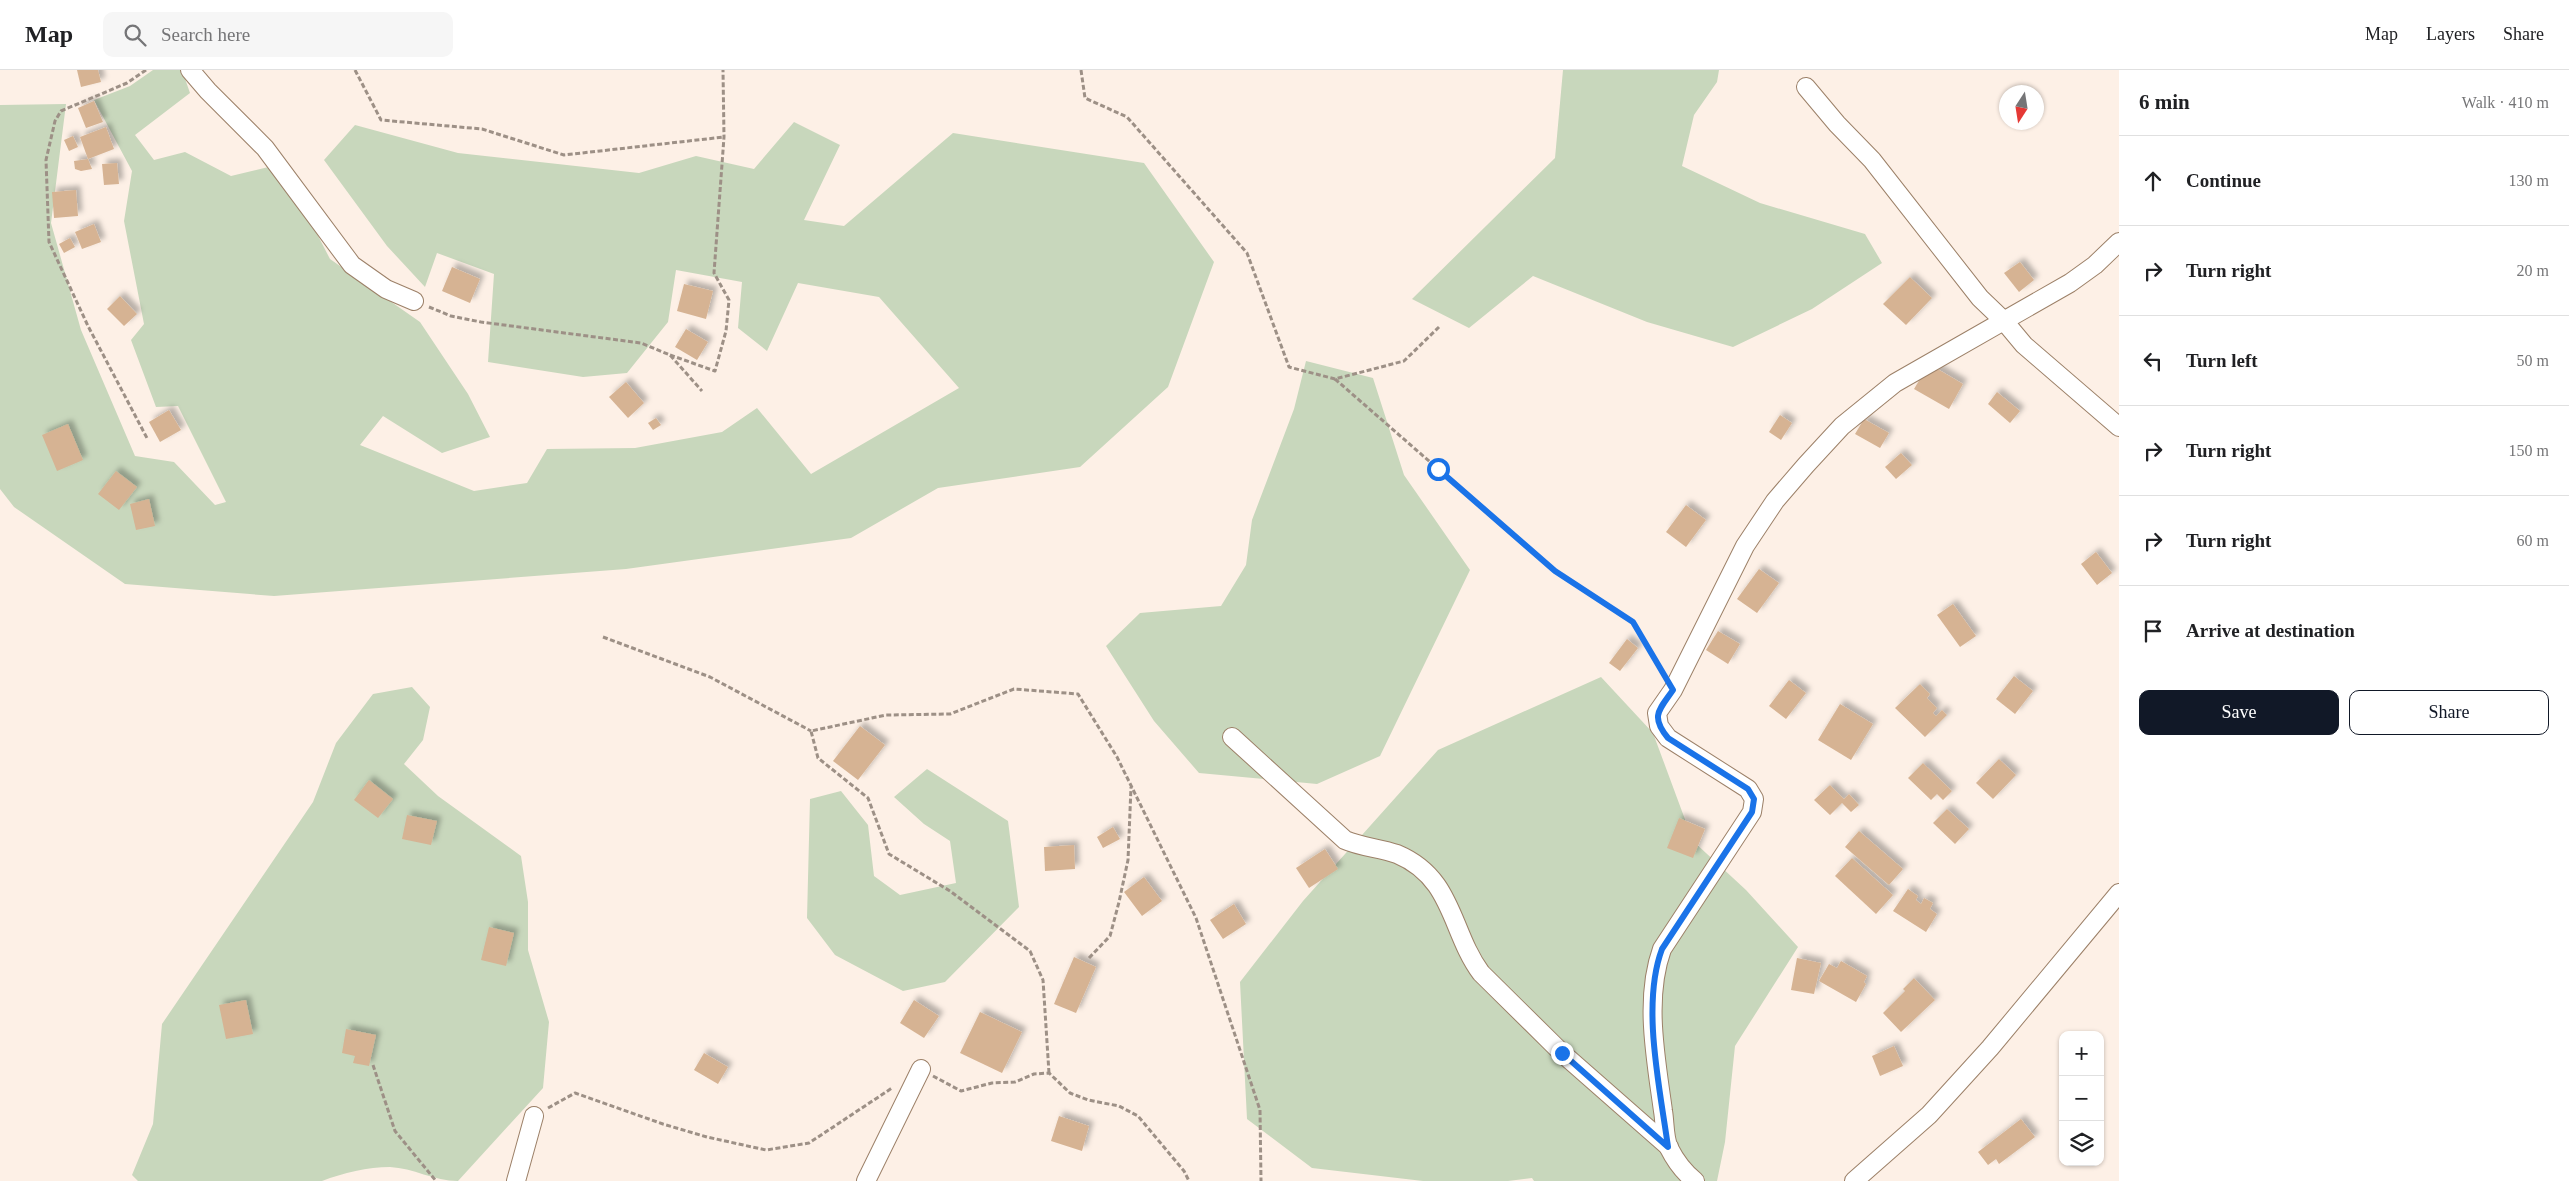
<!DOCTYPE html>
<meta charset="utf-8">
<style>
body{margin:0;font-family:"Times New Roman",serif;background:#f6f6f6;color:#202124}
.controls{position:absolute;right:15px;bottom:15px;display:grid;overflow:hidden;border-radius:10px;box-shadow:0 1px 4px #0004}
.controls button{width:45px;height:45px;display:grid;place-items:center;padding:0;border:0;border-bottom:1px solid #e0e0e0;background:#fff;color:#202124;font:25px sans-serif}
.compass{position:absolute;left:1999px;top:15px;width:45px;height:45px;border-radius:50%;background:#fff;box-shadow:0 1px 4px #0004;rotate:192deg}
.stop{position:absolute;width:15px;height:15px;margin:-11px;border:4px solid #1a73e8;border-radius:50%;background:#fff}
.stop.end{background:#1a73e8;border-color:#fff;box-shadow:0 1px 5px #0008}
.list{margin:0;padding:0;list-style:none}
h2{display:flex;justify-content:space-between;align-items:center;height:65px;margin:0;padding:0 20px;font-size:21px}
h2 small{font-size:16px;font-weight:400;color:#757577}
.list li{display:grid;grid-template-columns:32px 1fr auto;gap:15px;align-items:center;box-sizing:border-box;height:90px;padding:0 20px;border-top:1px solid #e0e0e0}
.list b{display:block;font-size:19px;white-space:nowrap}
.list em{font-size:16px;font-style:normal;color:#757577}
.actions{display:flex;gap:10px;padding:15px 20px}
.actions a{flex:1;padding:11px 0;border:1px solid #111827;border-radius:10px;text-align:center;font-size:18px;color:#111827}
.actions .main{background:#111827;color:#fff}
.icon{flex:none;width:28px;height:28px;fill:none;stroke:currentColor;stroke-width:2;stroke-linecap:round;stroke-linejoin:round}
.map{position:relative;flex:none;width:2119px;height:1111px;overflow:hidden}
header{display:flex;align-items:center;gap:30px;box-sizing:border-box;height:70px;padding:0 25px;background:#fff;border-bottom:1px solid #e0e0e0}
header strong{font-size:24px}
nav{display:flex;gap:28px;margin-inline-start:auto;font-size:18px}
.search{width:350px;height:45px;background:#f6f6f6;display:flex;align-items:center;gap:12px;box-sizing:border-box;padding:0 18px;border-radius:10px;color:#757577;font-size:19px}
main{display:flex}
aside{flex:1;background:#fff}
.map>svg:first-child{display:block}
</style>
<header>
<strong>Map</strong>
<div class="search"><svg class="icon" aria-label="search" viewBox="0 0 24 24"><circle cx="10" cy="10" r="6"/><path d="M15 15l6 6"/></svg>Search here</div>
<nav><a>Map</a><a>Layers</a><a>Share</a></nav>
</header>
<main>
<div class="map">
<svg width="2119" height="1111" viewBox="0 0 2119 1111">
<defs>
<filter id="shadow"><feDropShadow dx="4.5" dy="-4.5" stdDeviation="2.5" flood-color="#0004"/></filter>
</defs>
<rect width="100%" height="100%" fill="#fdf0e6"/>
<g fill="#c8d7bc">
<polygon points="153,0 182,0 190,23 135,65 154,90 185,82 231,106 281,94 330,189 420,252 468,324 490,367 442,383 383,346 360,375 474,421 527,413 547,379 635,378 722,362 757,338 811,404 959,318 879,227 798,213 767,281 738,258 742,212 676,200 668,252 627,303 583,307 488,292 494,204 437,183 425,217 387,176 324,90 355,55 458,83 639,103 696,86 754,99 794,52 840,75 804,150 844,156 953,63 1144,93 1214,192 1168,317 1080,397 938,418 851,468 626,499 274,526 125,514 14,437 0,419 0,35 66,34 51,153 81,260 135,386 174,392 215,435 226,432 178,336 156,337 131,270 144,254 124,151 132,101 94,30 130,16"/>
<polygon points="1563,0 1719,0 1717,12 1694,45 1682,96 1760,133 1865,164 1882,193 1812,239 1733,277 1647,252 1533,206 1469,258 1412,229 1555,88"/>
<polygon points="1306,291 1373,308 1404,405 1470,500 1380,686 1317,714 1199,703 1154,651 1106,576 1140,543 1221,536 1246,495 1252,450 1294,339"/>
<polygon points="1601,607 1653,663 1693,771 1746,820 1798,877 1735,976 1725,1072 1717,1111 1534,1111 1532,1108 1508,1111 1423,1111 1312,1098 1247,1049 1240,912 1303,831 1438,680"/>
<path d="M412 617 430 637 423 670 404 694 438 726 521 786 528 832V880L549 952 543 1018 458 1111C434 1111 413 1098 390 1097 368 1097 343 1103 322 1111H138L132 1105 153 1054 162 954 313 732 336 673 373 624Z"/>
<polygon points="927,699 1008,751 1019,837 945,912 903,921 835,885 807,848 810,729 841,721 868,755 874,806 900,825 956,813 950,771 924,754 894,727"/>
</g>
<g fill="#d6b393" filter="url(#shadow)">
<polygon points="77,0 98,0 101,12 81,17"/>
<polygon points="94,31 103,52 86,58 78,38"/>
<polygon points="106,57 114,79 88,89 80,67"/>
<polygon points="73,66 78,77 69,81 64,70"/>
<polygon points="88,89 92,99 81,101 75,99 74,91"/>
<polygon points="117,93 119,114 104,115 102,94"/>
<polygon points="76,120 78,146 54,148 52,122"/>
<polygon points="94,154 101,172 82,179 75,162"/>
<polygon points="70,168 75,177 64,183 59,174"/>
<polygon points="2020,192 2034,210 2019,222 2004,203"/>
<polygon points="452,197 480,209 470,233 442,221"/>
<polygon points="1910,207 1932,228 1906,255 1883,234"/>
<polygon points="684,214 713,221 706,249 677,241"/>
<polygon points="120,226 137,244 124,256 107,239"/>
<polygon points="686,259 708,272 697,290 675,277"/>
<polygon points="1929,294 1963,314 1949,339 1914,319"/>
<polygon points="626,312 644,333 628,348 609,327"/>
<polygon points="1997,322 2020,341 2010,353 1988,334"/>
<polygon points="169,340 181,360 160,372 149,352"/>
<polygon points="1780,345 1792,353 1781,370 1769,362"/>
<polygon points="656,348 661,355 653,360 648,353"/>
<polygon points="1864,349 1889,363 1880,378 1855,364"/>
<polygon points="68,354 83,390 57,401 42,365"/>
<polygon points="1901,383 1912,395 1896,409 1885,397"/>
<polygon points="116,401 137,417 119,440 98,424"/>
<polygon points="149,429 155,456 136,460 130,434"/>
<polygon points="1686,435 1706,450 1686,477 1666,462"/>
<polygon points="2096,482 2112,503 2097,515 2081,494"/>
<polygon points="1759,499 1779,513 1757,543 1737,529"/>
<polygon points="1953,534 1976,566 1960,577 1937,545"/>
<polygon points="1718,561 1740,574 1728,594 1706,580"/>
<polygon points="1627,569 1638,578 1620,601 1609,593"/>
<polygon points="2014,606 2033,621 2015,644 1996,629"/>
<polygon points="1789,610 1806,623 1786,649 1769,636"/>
<polygon points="1920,614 1930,624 1927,628 1937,638 1933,643 1936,646 1942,640 1947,645 1925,667 1895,638"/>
<polygon points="1840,634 1873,654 1851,690 1818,670"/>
<polygon points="860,656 885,675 858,710 833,691"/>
<polygon points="1999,689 2016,705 1993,729 1976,713"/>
<polygon points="1923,693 1952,721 1943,730 1937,724 1931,730 1908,708"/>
<polygon points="369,710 393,729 378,748 354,730"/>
<polygon points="1830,715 1844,729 1849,724 1859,735 1851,742 1842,733 1830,745 1814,730"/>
<polygon points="1947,739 1969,759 1955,774 1933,753"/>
<polygon points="407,745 437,751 431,775 402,769"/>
<polygon points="1679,748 1705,759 1693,788 1667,778"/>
<polygon points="1113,757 1120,769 1103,778 1097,767"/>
<polygon points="1859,761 1903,799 1889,815 1845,777"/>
<polygon points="1074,775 1075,799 1045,801 1044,777"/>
<polygon points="1325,779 1338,799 1309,818 1296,798"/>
<polygon points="1852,788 1893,825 1876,844 1835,806"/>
<polygon points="1144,807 1162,831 1142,846 1124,822"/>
<polygon points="1908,819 1918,826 1916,830 1921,834 1924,828 1933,833 1930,839 1937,844 1926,862 1893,841"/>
<polygon points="1234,834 1246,854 1223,869 1210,850"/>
<polygon points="489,857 514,863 506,896 481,890"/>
<polygon points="1074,887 1096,897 1076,943 1054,934"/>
<polygon points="1797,888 1821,893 1814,924 1791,920"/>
<polygon points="1841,891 1867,906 1864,912 1866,914 1856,932 1819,911 1829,894 1837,898"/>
<polygon points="1914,908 1935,930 1901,962 1883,943 1905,921 1903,919"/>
<polygon points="246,930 253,964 226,969 219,935"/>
<polygon points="914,930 939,946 924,968 900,953"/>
<polygon points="980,942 1022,962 1002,1003 960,983"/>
<polygon points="346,959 376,965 369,996 353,993 355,986 342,983"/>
<polygon points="1894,976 1903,996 1880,1006 1872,986"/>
<polygon points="704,983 728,997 718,1014 694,1000"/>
<polygon points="1059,1046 1089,1056 1082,1081 1051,1071"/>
<polygon points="2021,1049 2035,1067 1999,1094 1996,1089 1988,1095 1978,1082"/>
</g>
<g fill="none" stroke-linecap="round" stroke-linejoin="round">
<defs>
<g id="street">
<polyline points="190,0 208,21 265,78 352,195 386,219 414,231"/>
<polyline points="1806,17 1837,54 1872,90 1980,228 2004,251 2024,275 2119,357"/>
<path d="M1232 667 1345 770C1361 777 1380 778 1397 784 1454 808 1450 861 1481 903L1562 983 1669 1077"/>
<polyline points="516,1111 534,1046"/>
<polyline points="866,1111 921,999"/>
<path d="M1695 1111C1685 1103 1675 1090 1669 1078 1664 1068 1665 1052 1663 1041 1656 989 1644 929 1662 879L1752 742 1754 729 1748 719 1668 668 1659 656 1657 643 1673 620 1745 476 1775 431 1806 395 1842 356 1895 313 2070 213 2095 195 2119 172"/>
<polyline points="1854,1111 1929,1045 1990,978 2119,823"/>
</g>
</defs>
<use href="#street" stroke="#9c8068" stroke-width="20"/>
<g stroke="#9d9086" stroke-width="3" stroke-dasharray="5 2.5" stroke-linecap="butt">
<polyline points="146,0 127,13 61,41 55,51 46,90 49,172 88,256 148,370"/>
<polyline points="355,0 381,50 482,59 564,85 724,67"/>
<polyline points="1081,0 1085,28 1127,47 1247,183 1289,297 1335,309 1404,291 1439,257"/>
<polyline points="429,237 451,246 481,252 641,273 670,285 702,321"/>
<polyline points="670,285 715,301 726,261 729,230 714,203 724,67 723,0"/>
<polyline points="1335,309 1555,501 1633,552 1664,605"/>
<polyline points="603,567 710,607 811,661"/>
<polyline points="1089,888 1110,866 1119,832 1128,790 1131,717"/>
<polyline points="373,995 395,1061 436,1111"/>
<polyline points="1049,1003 1043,910 1030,881 950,821 889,784 868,728 818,688 811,661 886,645 950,644 1014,619 1078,624 1117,687 1196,848 1260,1040 1261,1111"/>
<polyline points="933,1006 961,1021 992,1013 1015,1012 1034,1004 1049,1003 1070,1023 1088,1030 1119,1036 1138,1046 1184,1101 1189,1111"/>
<polyline points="548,1038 575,1023 663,1054 707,1067 766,1080 809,1073 892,1018"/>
</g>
<use href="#street" stroke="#fff" stroke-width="18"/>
</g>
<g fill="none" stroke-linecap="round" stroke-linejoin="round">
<path stroke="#1a73e8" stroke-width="6" d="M1438 399 1555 501 1633 552 1673 620C1659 640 1650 646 1668 668L1748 719 1754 729 1752 742 1662 879C1641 935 1660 1018 1668 1077L1562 983"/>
</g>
</svg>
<div class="controls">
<button>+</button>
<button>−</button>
<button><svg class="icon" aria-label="layers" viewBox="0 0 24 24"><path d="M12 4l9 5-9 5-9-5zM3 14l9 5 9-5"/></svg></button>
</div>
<svg class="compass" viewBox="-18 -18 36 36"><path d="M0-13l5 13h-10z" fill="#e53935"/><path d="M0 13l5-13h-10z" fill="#757577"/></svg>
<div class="stop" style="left:1438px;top:399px"></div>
<div class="stop end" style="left:1562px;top:983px"></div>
</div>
<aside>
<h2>6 min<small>Walk · 410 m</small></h2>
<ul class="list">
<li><svg class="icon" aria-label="ahead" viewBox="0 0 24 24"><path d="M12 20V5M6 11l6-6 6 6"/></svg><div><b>Continue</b></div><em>130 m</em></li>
<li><svg class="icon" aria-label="right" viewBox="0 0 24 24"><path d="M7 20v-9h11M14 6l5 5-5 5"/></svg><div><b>Turn right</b></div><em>20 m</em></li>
<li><svg class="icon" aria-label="left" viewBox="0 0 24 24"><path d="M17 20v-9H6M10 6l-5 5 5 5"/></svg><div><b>Turn left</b></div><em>50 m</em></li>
<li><svg class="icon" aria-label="right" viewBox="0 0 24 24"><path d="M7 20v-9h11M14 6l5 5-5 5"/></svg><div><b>Turn right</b></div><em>150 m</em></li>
<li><svg class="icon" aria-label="right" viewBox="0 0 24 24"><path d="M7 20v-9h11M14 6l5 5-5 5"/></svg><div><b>Turn right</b></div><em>60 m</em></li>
<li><svg class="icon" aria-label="arrive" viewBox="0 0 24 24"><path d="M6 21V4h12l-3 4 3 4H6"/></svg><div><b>Arrive at destination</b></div></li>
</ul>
<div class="actions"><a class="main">Save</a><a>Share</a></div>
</aside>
</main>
